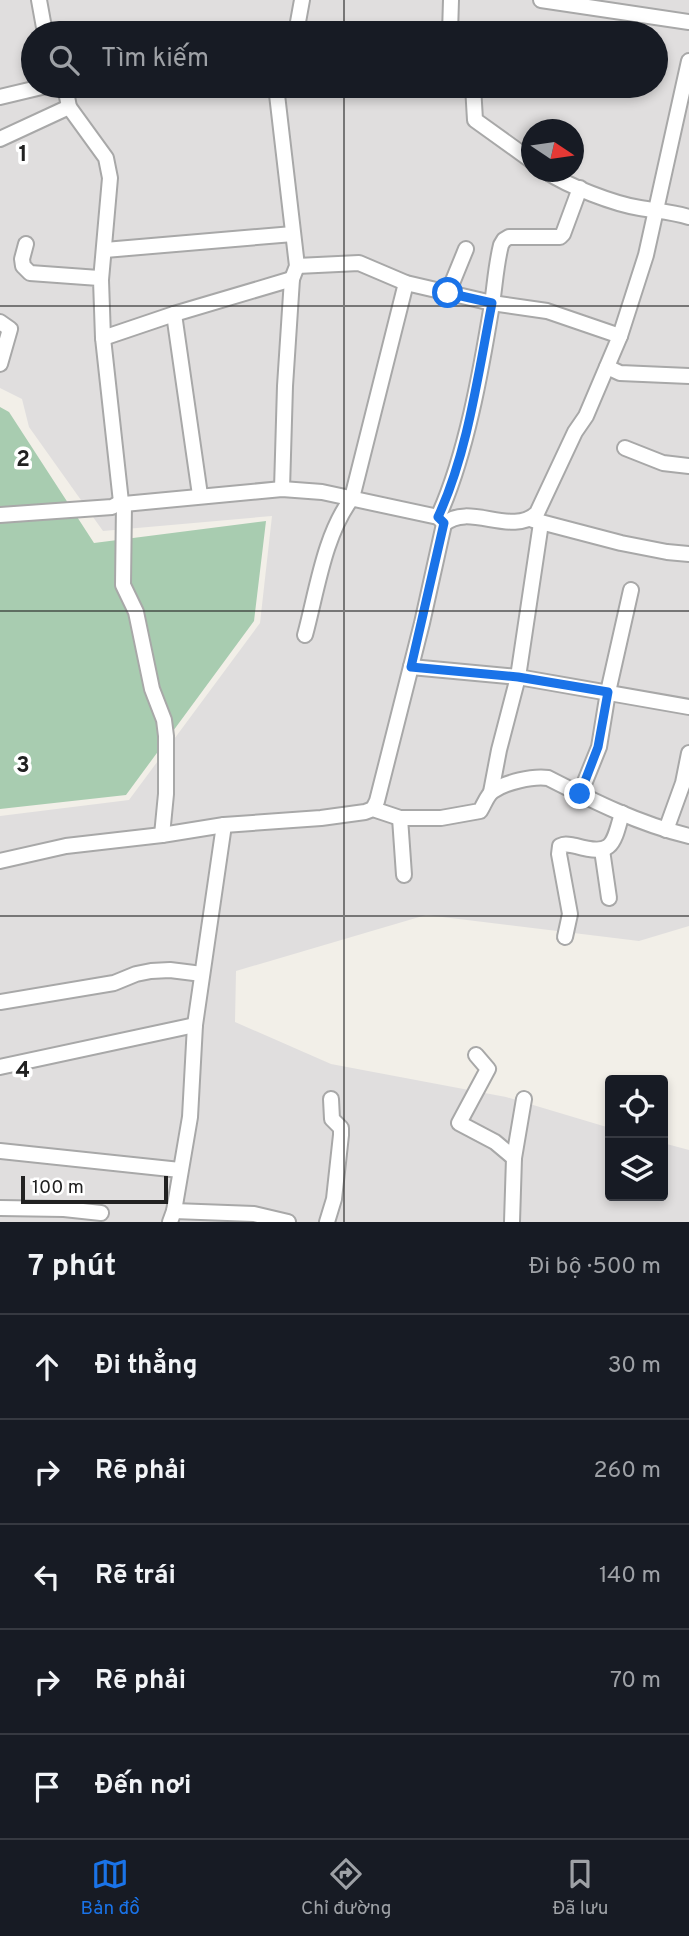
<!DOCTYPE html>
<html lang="vi">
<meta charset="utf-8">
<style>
body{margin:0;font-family:Overpass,sans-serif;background:#242831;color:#f1f3f6}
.controls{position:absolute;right:21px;bottom:21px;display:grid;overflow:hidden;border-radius:7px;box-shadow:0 4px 10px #0003}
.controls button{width:63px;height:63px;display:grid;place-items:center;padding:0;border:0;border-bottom:2px solid #363941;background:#171b24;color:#f1f3f6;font:35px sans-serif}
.compass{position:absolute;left:521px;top:119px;width:63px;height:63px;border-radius:50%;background:#171b24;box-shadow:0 4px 10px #0003;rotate:103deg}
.scale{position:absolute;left:21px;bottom:18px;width:147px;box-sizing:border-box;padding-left:7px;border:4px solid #212121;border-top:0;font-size:19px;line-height:24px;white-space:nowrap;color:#212121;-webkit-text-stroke:5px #fff;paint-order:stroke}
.stop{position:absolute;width:21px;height:21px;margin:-16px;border:5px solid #1a73e8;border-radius:50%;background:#fff}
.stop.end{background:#1a73e8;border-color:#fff;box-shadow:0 2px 7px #0008}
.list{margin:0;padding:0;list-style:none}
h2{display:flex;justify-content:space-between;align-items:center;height:91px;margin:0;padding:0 28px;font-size:30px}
h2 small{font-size:23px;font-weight:400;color:#9ea1a6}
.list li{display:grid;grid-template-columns:46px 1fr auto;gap:21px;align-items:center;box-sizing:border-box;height:105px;padding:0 28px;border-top:2px solid #363941}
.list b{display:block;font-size:26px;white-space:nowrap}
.list em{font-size:23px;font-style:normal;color:#9ea1a6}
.icon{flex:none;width:38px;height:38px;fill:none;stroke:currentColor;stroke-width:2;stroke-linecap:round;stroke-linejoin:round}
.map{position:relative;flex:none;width:689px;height:1222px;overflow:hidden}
.search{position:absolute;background:#171b24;box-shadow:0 4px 10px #0003;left:21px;right:21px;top:21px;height:77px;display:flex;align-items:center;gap:18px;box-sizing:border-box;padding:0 24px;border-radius:38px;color:#9ea1a6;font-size:26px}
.sheet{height:616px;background:#171b24}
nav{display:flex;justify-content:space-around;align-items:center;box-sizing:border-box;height:98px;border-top:2px solid #363941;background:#171b24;font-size:19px;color:#9ea1a6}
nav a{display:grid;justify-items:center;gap:4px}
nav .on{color:#1a73e8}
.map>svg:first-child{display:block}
</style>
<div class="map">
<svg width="689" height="1222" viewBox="0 0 689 1222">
<rect width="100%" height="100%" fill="#f2efe8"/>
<path fill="#e0dede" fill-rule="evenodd" d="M0 0H689V926L639 941 426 915 236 971 235 1022 331 1064 506 1097 610 1128V1196H663V1143L689 1150V1222H0V816L129 800 260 623 272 516 103 531 29 427 22 399 0 388ZM33 33H656V86H33ZM532 130H574V172H532Z"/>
<polygon fill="#a8ccb0" points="0,407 9,412 94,543 266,521 254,621 126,795 0,809"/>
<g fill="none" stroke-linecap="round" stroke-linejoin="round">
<defs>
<g id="minor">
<polyline points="39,0 45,33"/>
<polyline points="541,0 689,22"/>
<polyline points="296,33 302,0"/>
<polyline points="450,33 451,0"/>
<polyline points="65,86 69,107 106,158 110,178 101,280"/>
<polyline points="276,86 297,266 292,279 285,386 282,489"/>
<polyline points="473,86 475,120 532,161"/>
<polyline points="0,97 46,86"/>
<polyline points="0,139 69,107"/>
<path d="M547 172C568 186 614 204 640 208 657 211 672 212 689 217"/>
<polyline points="26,244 22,259 23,266 30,273 99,278 101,280 103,338 121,502"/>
<polyline points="105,250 293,234"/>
<polyline points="297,266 359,263 406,283 492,303 547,311 620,336"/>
<polyline points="448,293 466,249"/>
<polyline points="174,314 200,495"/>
<polyline points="0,322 10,329 0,364"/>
<polyline points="103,338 174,314 292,279"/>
<polyline points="607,367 620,373 689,376"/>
<polyline points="625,448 663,463 689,466"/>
<polyline points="124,504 123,585 136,612 152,689 164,720 166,736 166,794 162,835"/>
<polyline points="0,515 112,507 121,502 124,504 282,489 322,492 438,517"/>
<polyline points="533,520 621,543 667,552 689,554"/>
<path d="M443 522 438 517C466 456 481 371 492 304 495 284 496 265 501 245L504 240 509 237H560L563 234 580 188"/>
<path d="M305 635C317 591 324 535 352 498L406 283"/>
<polyline points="411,667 518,677 689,707"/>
<polyline points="491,792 499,750 518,677 541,523"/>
<polyline points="580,794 599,747 608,692 631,590"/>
<path d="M373 809 377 801 422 623 444 524C469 502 512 537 537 513L575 432 586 416 620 336 646 255 689 61"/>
<polyline points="400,818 404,875"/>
<polyline points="666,830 683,783 689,753"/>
<polyline points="602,850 609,898"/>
<path d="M0 861 66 846 162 835 224 825 321 818 365 812 373 809 400 818H441L480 811C484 805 487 795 493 791 506 782 532 776 548 778 593 801 639 824 689 836"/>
<path d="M565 937 570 914 559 854 560 846C566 843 569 845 576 846 612 856 613 846 622 813"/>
<polyline points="0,1002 114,983 136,974 151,971 170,970 202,974"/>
<polyline points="476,1055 488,1069 459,1123 495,1142 514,1158"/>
<polyline points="0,1067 195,1025"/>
<polyline points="0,1151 180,1170"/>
<polyline points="0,1208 64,1209 101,1213"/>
<polyline points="174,1211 254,1214 288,1222"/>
<polyline points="170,1222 174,1211 190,1117 195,1025 224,825"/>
<polyline points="327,1222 334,1199 341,1135 341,1128 332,1119 331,1099"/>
<polyline points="512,1222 514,1158 524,1099"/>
</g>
</defs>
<use href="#minor" stroke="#a8a8a8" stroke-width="18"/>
<use href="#minor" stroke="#fff" stroke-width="14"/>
</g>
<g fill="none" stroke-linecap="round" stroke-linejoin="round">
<path stroke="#1a73e8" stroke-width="9" d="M448 293 492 303C478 374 468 452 438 517L444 523 411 667 518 677 608 692 598 747 580 794"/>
</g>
<path fill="none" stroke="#212121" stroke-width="2" stroke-opacity="0.55" d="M344 0V33M344 86V1222M0 306H689M0 611H689M0 916H689"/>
<g font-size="23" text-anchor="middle" font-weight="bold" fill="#212121" stroke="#fff" stroke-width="7" stroke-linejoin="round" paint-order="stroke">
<text x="23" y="161">1</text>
<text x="23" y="466">2</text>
<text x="23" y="772">3</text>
<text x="23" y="1077">4</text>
</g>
</svg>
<div class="controls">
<button><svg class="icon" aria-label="locate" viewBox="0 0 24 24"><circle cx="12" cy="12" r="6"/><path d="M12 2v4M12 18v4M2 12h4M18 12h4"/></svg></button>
<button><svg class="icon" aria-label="layers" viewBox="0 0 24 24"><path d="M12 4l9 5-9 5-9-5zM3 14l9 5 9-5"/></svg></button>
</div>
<svg class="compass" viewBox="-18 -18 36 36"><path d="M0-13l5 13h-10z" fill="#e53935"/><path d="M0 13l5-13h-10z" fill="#9ea1a6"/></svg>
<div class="scale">100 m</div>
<div class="stop" style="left:448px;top:293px"></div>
<div class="stop end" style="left:580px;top:794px"></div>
<div class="search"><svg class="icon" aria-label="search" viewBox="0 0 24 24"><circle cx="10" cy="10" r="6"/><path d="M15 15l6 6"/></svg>Tìm kiếm</div>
</div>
<section class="sheet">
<h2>7 phút<small>Đi bộ · 500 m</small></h2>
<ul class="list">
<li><svg class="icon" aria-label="ahead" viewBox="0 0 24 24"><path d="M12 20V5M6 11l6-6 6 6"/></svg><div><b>Đi thẳng</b></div><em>30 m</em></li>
<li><svg class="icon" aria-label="right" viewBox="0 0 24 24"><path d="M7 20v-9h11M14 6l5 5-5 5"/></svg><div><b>Rẽ phải</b></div><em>260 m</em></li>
<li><svg class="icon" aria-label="left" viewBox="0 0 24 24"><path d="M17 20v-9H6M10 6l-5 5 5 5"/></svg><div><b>Rẽ trái</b></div><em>140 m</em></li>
<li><svg class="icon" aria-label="right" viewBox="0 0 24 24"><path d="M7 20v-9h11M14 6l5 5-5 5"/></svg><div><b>Rẽ phải</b></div><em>70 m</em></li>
<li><svg class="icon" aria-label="arrive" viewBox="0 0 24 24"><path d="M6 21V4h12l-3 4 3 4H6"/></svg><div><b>Đến nơi</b></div></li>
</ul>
</section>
<nav>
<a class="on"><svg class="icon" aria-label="map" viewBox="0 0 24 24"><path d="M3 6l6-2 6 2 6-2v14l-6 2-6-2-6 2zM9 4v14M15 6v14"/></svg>Bản đồ</a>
<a><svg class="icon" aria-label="directions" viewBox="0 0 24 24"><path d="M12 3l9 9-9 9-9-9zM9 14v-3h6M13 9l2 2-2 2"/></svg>Chỉ đường</a>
<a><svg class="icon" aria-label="saved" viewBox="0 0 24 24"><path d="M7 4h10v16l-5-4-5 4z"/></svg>Đã lưu</a>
</nav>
